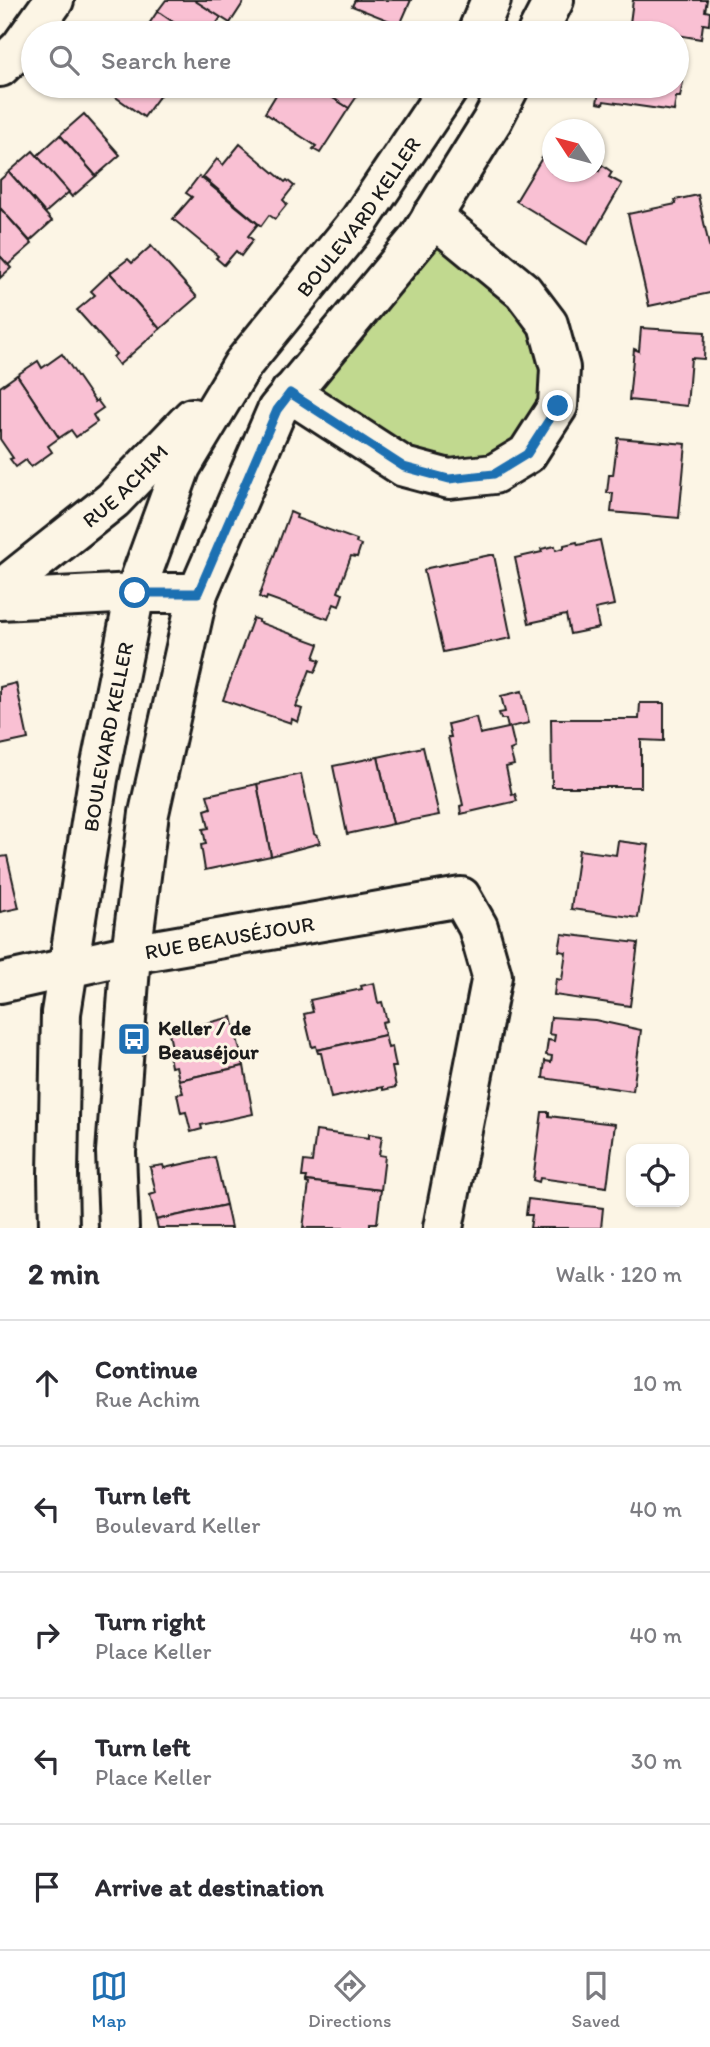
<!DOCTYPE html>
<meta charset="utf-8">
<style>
body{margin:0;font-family:Itim,sans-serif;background:#f7f7f7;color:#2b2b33}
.controls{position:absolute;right:21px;bottom:21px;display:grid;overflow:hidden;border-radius:14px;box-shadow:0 2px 5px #0004}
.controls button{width:63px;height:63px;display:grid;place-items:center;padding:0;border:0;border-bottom:2px solid #e1e1e2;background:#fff;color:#2b2b33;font:35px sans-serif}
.compass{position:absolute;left:542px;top:119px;width:63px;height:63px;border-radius:50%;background:#fff;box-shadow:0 2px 5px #0004;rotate:306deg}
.stop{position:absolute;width:21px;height:21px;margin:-16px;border:5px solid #1f6fb2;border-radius:50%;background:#fff}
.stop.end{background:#1f6fb2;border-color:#fff;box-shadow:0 2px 7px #0008}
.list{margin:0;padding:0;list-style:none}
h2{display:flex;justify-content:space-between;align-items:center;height:91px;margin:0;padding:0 28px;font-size:30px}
h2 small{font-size:23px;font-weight:400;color:#7c7c81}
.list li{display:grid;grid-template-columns:46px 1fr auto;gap:21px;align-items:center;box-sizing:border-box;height:126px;padding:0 28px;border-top:2px solid #e1e1e2}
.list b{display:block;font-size:26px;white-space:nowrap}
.list p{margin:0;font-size:23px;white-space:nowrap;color:#7c7c81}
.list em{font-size:23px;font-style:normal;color:#7c7c81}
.icon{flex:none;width:38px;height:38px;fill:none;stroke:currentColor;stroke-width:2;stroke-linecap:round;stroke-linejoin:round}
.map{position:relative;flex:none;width:710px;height:1228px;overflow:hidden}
.search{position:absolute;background:#fff;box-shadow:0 2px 5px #0004;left:21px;right:21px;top:21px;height:77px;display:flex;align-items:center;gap:18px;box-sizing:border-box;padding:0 24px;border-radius:38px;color:#7c7c81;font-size:26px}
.sheet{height:721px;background:#fff}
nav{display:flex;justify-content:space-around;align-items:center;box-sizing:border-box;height:98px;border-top:2px solid #e1e1e2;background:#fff;font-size:19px;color:#7c7c81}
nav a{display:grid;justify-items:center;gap:4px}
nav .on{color:#1f6fb2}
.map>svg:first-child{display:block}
</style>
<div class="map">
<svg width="710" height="1228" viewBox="0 0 710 1228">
<rect width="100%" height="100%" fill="#fcf5e5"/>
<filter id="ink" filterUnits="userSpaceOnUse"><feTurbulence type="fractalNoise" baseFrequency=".0143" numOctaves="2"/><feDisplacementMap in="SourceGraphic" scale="14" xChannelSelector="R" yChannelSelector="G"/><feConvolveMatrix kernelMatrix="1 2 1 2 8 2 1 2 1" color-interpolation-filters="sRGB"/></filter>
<g filter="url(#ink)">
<polygon fill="#c1d98f" stroke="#6e7a56" stroke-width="2" points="433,241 537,327 546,359 542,403 510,448 448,466 400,452 309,391"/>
<g fill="#f9c0d3" stroke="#1c1c1c" stroke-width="2">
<polygon points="166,0 194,0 221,17 210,33 189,33 157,12"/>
<polygon points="194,0 245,0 230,23"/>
<polygon points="355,0 411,0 400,25 352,6"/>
<polygon points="633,0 707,0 705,11 710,12 709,25 703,24 701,39 677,35 677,33 636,29 636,32 629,31"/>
<polygon points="157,12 160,13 189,33 143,33"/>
<polygon points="677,57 681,58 678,82 683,82 680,97 676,97 674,111 604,101 603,104 597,103 600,86 677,86"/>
<polygon points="100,86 155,86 163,91 144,117"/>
<polygon points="274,86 314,86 349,108 320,153 313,149 316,146 265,113 279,90"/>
<polygon points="314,86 364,86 349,108"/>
<polygon points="84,114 120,155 96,176 60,135"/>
<polygon points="60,135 96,176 72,197 37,156"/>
<polygon points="551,143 552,172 594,172 594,168 599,171 602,165 612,172 609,177 622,184 587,244 516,201"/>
<polygon points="240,144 285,182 287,180 294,186 283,200 287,204 275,219 269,215 261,226 203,177 217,159 223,165"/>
<polygon points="33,151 69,192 45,213 9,172"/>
<polygon points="9,172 52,221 30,241 0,208 0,180"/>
<polygon points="199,176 258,224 248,236 253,240 241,256 236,251 224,265 216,258 218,256 173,219 192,197 186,193"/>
<polygon points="698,195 710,250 710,293 649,306 628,214 676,204 675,200"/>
<polygon points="0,208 32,244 8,265 0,256"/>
<polygon points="151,246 197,297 160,329 110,273 128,259 132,263"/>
<polygon points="0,256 11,268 0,278"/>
<polygon points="110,273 160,329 119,365 113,357 116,354 77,310 95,295 91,291"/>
<polygon points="641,328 705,332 704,359 691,358 687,406 629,400 634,349 639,351"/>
<polygon points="62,354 95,402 97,400 103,408 93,415 97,422 76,437 71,430 59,438 17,375 38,361 42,368"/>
<polygon points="17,375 59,438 48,446 52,452 31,467 26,460 16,467 10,459 13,458 0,439 0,387"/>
<polygon points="618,438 686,444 679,518 611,512 613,493 607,493 609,475 613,475"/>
<polygon points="290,512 297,515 296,518 357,540 356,543 361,545 357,557 351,556 338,592 343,594 339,606 334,604 328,619 267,597 266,600 259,597"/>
<polygon points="600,540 614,605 595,609 599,628 570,634 566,615 529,623 515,558 542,552 541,549 555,546 556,550 564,548 564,545 577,542 578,545"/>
<polygon points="490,555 494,555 511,638 443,652 424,571 428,568"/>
<polygon points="253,618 259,620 258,622 319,644 314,658 320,660 315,672 310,670 296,707 302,709 298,722 292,719 291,723 223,700"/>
<polygon points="16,683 28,739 0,745 0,687"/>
<polygon points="522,691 529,723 510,727 515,748 510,750 514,765 506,767 512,795 515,794 517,801 461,814 460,806 463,805 448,737 451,737 448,724 476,717 480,734 508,728 506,719 501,719 499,713 505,712 501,696"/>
<polygon points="640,703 664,703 664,741 641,740 641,787 552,787 551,719 639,719"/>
<polygon points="423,747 439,815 393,824 378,757"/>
<polygon points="378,757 393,824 347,834 333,766"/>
<polygon points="301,774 314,834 318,837 320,843 271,856 257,784"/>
<polygon points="257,784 271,856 205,870 201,845 206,844 203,829 209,828 205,810 211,808 207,795"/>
<polygon points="618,841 649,845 638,918 571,909 579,850 616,855"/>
<polygon points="7,856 19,908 0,912 0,857"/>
<polygon points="562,934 638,943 630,1006 554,995 556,979 562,980 566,952 559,951"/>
<polygon points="374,983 378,1003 382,1002 387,1021 382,1022 385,1035 317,1050 316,1046 312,1047 304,1014 313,1012 310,1000 362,989 361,986"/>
<polygon points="232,1017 235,1029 243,1027 245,1036 237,1038 244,1066 179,1080 176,1066 171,1067 168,1049 172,1048 168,1028 179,1026 183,1029"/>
<polygon points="551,1017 595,1020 641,1030 633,1091 543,1078 545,1061 551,1062 552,1056 546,1055 548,1040 554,1041 555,1035 549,1034"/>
<polygon points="385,1035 388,1048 392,1047 396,1067 392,1067 396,1087 383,1090 383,1087 331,1098 321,1053 318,1053 317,1050"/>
<polygon points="244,1066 253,1114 201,1125 202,1129 191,1132 186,1112 181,1113 177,1094 183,1093 179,1080"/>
<polygon points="542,1112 549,1112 549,1116 615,1124 607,1187 540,1178 539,1182 533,1180"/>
<polygon points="316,1131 369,1138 369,1134 382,1136 379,1155 385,1156 381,1190 306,1181 307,1177 302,1177 304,1161 312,1162"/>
<polygon points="215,1157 226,1205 156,1220 150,1195 156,1193 150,1167 163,1165 164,1168"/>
<polygon points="306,1181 381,1190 377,1223 370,1223 370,1228 303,1228 309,1184 306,1183"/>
<polygon points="528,1199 603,1208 601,1228 530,1228 532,1215 526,1215"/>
<polygon points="226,1205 231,1228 158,1228 156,1220"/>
</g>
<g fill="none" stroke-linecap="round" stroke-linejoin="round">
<defs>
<g id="minor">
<polyline points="477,33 491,0"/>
<polyline points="537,33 554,0"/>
<polyline points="0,67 20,48 54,0"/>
<polyline points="290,393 404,467 449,479 494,474 527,454 558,406 560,368 548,324 523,291 432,216"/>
<path id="s1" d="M0 590 113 500 192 418"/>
<polyline points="0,600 135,593 198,593"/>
<path id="s2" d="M0 983 131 954 461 897 478 927 492 976 443 1228"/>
<path id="s3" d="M59 1228 58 1174 61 1013 98 779 135 593 181 467 243 364 360 220 450 86"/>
<polyline points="119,1228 116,1152 131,954 149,813 198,593 277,410 419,238 492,121 510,86"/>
</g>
</defs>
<use href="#minor" stroke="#1c1c1c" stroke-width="44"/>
<use href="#minor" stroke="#fcf5e5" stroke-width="38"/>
</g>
</g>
<g fill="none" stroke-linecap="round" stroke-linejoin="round" filter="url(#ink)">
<polyline stroke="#1f6fb2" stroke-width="9" points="135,593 198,593 277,410 290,393 404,467 449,479 494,474 527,454 558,406"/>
</g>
<defs>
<symbol id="bus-square" viewBox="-11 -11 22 22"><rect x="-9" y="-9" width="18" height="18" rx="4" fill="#1f6fb2" stroke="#fcf5e5"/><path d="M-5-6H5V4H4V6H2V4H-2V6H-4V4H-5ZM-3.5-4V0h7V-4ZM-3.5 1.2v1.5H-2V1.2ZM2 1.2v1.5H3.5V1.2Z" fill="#fff"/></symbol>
</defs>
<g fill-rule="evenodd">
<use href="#bus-square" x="115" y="1020" width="38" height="38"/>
</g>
<g text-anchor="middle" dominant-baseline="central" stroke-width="6" stroke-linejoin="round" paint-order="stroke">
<g font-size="21" fill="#1c1c1c" stroke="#fcf5e5">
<text stroke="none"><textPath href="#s3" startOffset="1083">BOULEVARD KELLER</textPath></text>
<text stroke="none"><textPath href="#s1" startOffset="163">RUE ACHIM</textPath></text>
<text stroke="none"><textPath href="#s3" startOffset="495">BOULEVARD KELLER</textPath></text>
<text stroke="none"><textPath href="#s2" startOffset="234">RUE BEAUSÉJOUR</textPath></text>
</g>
<g font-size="21" font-weight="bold" fill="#1c1c1c" stroke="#fcf5e5" text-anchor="start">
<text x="158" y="1027">Keller / de<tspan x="158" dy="24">Beauséjour</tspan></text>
</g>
</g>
</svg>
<div class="controls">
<button><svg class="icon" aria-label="locate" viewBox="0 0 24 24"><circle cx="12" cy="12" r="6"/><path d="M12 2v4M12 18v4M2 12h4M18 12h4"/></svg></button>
</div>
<svg class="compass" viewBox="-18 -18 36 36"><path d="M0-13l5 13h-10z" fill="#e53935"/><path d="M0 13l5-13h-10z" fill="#7c7c81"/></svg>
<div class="stop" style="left:135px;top:593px"></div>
<div class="stop end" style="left:558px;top:406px"></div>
<div class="search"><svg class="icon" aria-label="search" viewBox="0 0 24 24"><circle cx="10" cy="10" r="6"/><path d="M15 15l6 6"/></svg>Search here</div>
</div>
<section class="sheet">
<h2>2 min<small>Walk · 120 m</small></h2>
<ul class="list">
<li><svg class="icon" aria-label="ahead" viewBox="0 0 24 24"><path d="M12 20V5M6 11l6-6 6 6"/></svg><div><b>Continue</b><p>Rue Achim</p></div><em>10 m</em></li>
<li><svg class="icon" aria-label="left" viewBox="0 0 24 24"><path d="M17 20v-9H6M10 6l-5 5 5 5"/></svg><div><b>Turn left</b><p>Boulevard Keller</p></div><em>40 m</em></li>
<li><svg class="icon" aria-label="right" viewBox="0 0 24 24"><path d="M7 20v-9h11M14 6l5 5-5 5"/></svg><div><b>Turn right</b><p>Place Keller</p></div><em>40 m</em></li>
<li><svg class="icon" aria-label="left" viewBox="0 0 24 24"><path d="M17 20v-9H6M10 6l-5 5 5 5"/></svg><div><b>Turn left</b><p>Place Keller</p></div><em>30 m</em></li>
<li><svg class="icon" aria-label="arrive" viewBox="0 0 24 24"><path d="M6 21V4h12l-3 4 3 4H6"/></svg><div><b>Arrive at destination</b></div></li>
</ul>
</section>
<nav>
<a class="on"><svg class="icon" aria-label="map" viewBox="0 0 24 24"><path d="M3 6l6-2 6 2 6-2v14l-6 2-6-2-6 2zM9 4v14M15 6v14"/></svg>Map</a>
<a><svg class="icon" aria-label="directions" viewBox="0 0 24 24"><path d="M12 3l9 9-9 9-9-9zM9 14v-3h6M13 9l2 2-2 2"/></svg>Directions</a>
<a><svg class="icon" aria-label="saved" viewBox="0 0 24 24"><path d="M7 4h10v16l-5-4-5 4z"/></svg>Saved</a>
</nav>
